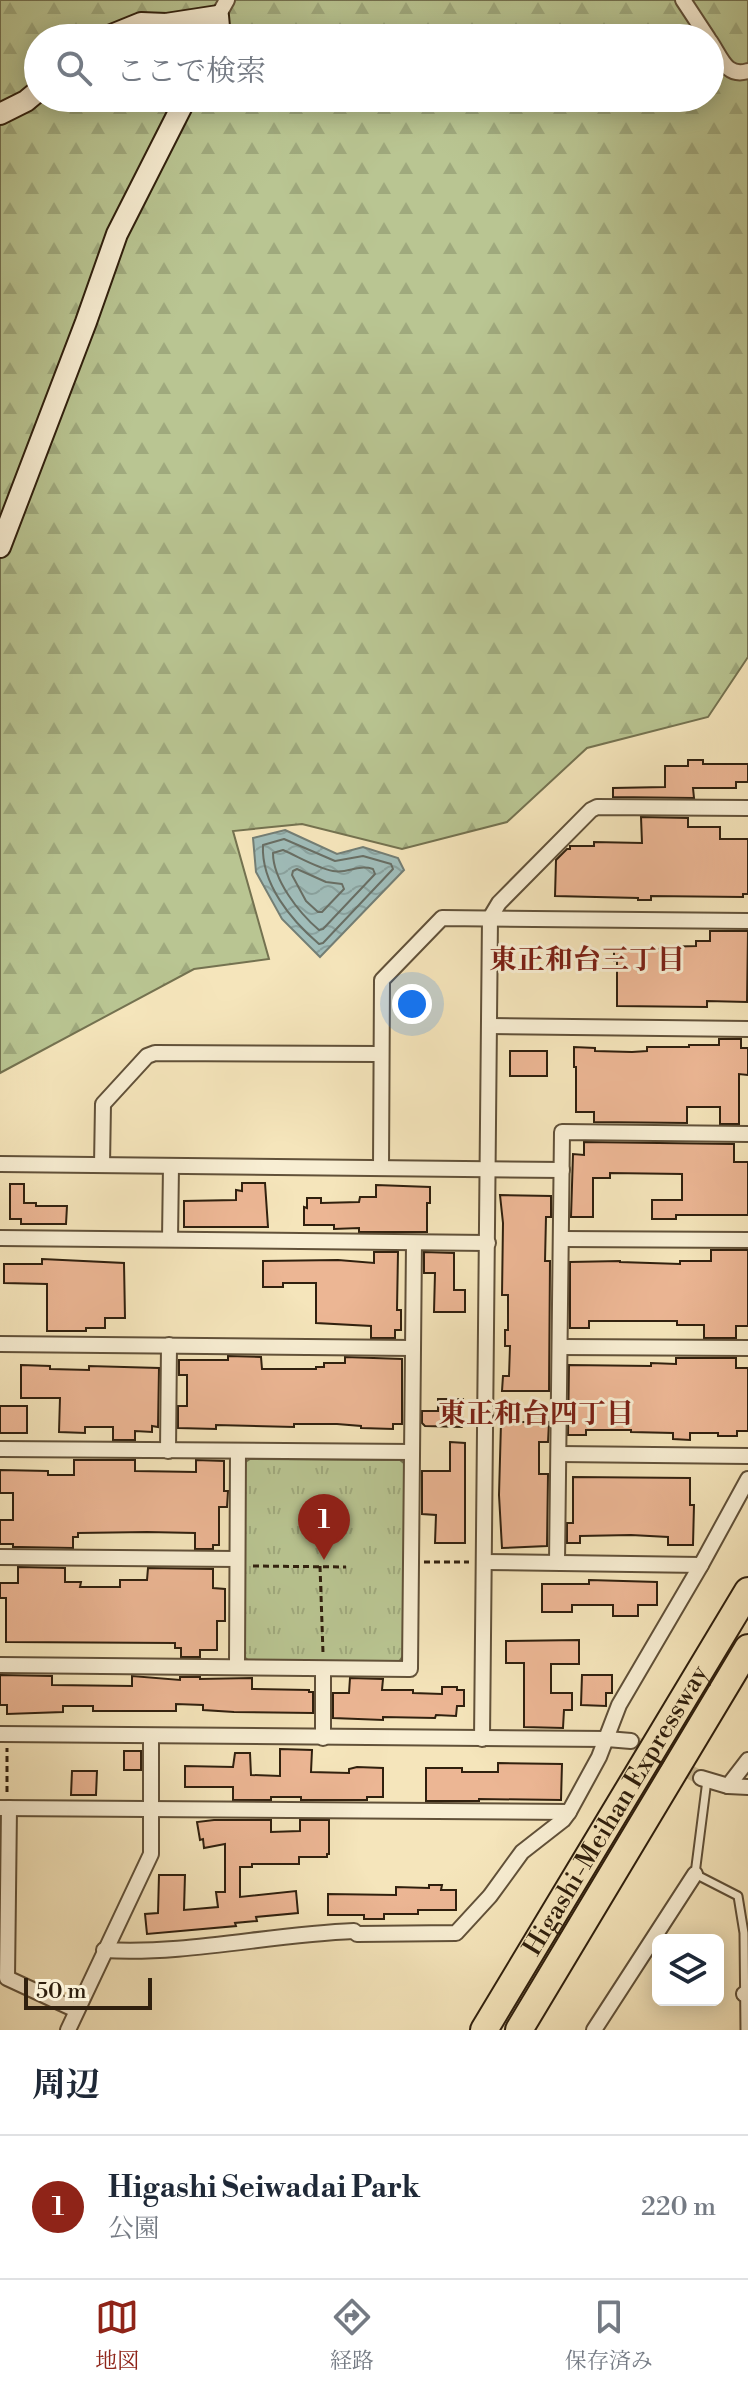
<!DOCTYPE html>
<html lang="ja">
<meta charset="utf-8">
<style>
body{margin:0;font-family:"Libre Bodoni","Noto Serif JP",serif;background:#f6f6f7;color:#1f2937}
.controls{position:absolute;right:24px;bottom:24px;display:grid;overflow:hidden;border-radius:12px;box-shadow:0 4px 20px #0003}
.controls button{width:72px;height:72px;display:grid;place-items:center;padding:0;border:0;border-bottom:2px solid #e0e1e3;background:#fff;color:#1f2937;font:40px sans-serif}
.scale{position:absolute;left:24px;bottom:20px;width:128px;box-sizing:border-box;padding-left:8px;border:4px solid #30200e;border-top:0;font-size:22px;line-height:28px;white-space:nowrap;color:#30200e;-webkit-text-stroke:6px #f8eed3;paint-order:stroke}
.you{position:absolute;left:412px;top:1004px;width:28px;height:28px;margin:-20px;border:6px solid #fff;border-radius:50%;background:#1a73e8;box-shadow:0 0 0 12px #1a73e833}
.badge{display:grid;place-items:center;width:52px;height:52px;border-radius:50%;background:#8f2418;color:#fff;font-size:26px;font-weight:700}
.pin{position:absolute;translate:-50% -66px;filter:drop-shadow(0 2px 4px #0008)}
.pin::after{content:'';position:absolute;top:42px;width:28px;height:24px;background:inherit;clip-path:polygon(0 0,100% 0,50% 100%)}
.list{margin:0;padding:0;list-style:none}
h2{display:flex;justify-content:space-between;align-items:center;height:104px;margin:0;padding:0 32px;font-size:34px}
h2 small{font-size:26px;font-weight:400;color:#747a83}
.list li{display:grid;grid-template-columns:52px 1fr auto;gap:24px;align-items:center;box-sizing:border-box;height:144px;padding:0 32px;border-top:2px solid #e0e1e3}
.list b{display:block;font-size:30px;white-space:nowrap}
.list p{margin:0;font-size:26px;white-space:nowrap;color:#747a83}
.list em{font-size:26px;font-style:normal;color:#747a83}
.icon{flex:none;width:44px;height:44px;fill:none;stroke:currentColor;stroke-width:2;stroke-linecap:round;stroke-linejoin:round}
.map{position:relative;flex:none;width:748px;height:2030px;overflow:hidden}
.search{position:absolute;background:#fff;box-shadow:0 4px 20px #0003;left:24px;right:24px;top:24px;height:88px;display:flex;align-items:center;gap:20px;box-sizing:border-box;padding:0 28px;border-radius:44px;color:#747a83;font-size:30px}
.sheet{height:248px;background:#fff}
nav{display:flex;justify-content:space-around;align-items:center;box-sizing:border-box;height:112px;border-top:2px solid #e0e1e3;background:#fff;font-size:22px;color:#747a83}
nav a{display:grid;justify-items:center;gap:4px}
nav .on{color:#8f2418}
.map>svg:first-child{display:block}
</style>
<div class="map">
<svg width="748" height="2030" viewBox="0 0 748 2030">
<defs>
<pattern id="forest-firs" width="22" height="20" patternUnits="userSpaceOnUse" patternTransform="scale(2)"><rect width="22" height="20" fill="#b9c592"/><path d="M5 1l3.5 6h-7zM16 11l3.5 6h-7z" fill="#9fa97d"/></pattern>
<pattern id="park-tufts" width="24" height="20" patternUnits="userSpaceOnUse" patternTransform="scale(2)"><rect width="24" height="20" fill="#b9c592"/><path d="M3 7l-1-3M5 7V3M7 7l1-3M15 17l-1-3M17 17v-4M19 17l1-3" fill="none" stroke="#9fa97d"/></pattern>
<pattern id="water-waves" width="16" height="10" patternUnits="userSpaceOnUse" patternTransform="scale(2)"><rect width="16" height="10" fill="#a0bdba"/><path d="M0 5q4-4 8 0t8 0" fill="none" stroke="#8aa29f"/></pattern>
</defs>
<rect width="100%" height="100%" fill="#f5e5bb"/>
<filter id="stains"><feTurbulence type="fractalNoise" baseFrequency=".0025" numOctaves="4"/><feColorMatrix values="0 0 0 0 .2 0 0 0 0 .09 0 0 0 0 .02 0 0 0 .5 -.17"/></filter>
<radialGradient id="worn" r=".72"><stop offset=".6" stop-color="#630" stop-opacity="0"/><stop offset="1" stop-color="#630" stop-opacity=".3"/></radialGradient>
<path fill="url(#forest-firs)" stroke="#747250" stroke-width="2" fill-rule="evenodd" d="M0 0H748V657L708 717 587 748 507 822 402 849 302 824 233 831 269 959 194 969 0 1073ZM38 38H710V98H38Z"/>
<polygon fill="url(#park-tufts)" stroke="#747250" stroke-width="2" points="250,1459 400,1460 405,1464 403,1656 398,1663 249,1661 243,1656 244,1463"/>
<polygon fill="url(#water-waves)" stroke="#737e75" stroke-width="2" points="285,830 337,854 363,847 398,858 404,870 320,957 282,919 256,872 253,838"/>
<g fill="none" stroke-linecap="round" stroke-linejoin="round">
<g stroke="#686e64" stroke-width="2">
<path d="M284 839 335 861 363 856 391 864 393 869 323 943 319 944C291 920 261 884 263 845Z"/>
<path d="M283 850C299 857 317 868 333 871 348 874 357 864 373 869L375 874 323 929 319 930C299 913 273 880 273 853Z"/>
<polygon points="297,869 326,882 342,884 344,889 322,912 318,912 306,901 292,875 293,871"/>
</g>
</g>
<g fill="#ecb694" stroke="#30200e" stroke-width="2">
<polygon points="688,760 703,760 703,764 748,764 748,782 736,782 736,788 693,788 694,798 613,797 613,788 665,787 665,766 688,766"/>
<polygon points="641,817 688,818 688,827 720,827 720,839 748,839 748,894 743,894 743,897 651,896 651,900 638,900 638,898 555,896 556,860 567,849 570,849 570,846 594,846 594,842 642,843"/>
<polygon points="710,931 748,931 747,1002 707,1001 707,1007 617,1006 617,961 614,961 614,948 662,949 662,947 696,946 696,941 710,941"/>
<polygon points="719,1039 741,1039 741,1048 748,1048 748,1075 739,1074 739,1124 720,1124 720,1107 687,1107 687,1123 594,1122 594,1112 576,1112 576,1067 574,1067 574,1047 595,1048 595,1051 632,1052 647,1051 647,1047 689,1047 689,1045 719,1045"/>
<rect x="510" y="1051" width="37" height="25"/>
<polygon points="584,1142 734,1144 734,1162 748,1162 748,1215 676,1215 676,1219 652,1219 652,1200 682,1200 682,1174 610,1173 610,1178 593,1178 593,1217 571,1217 573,1154 584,1155"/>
<polygon points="242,1183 265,1183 268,1227 184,1227 184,1201 236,1200 236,1190 242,1191"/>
<polygon points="10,1184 24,1184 24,1203 36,1203 36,1206 67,1206 66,1224 21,1224 21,1219 10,1219"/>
<polygon points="376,1185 430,1187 430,1203 427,1203 427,1232 359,1232 359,1228 334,1229 334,1225 304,1225 304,1207 307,1208 307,1198 321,1198 321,1203 359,1202 360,1197 376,1197"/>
<polygon points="500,1195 551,1196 551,1217 546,1217 545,1261 550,1261 549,1391 502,1391 503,1376 509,1376 510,1346 505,1346 505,1330 508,1330 508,1295 502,1295 503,1223"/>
<polygon points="711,1250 748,1250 748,1326 736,1326 736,1338 704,1338 704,1325 677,1325 677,1321 589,1321 589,1328 570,1328 570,1262 620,1261 620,1262 680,1264 680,1261 711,1261"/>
<polygon points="374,1252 398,1252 397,1310 401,1310 401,1330 395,1330 395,1338 371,1338 371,1326 316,1323 316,1283 283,1283 283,1287 263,1287 263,1261 338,1260 374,1263"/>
<polygon points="424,1252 454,1253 454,1290 465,1290 465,1312 434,1312 435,1273 424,1273"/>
<polygon points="42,1259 124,1263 125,1318 105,1318 105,1328 86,1328 86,1331 47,1331 47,1284 4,1283 4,1264 42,1264"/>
<polygon points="228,1356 261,1357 262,1369 316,1369 316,1367 324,1367 324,1363 345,1363 345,1357 402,1359 402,1424 393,1424 393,1429 361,1428 361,1426 337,1424 294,1424 294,1427 216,1425 216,1429 178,1428 178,1406 187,1406 187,1375 179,1375 179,1360 228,1360"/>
<polygon points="676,1358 736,1358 736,1368 748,1368 748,1431 737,1431 737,1436 718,1436 718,1433 690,1433 690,1440 673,1439 673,1433 631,1432 631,1430 586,1430 586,1435 568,1435 569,1365 651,1366 651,1363 676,1364"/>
<polygon points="21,1365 50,1366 50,1369 89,1370 89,1366 159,1368 158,1427 152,1426 152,1432 135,1431 135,1440 113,1440 113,1427 85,1427 85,1433 59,1432 60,1398 21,1398"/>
<polygon points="438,1399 463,1399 462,1427 425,1426 422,1423 422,1411 438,1411"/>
<rect x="0" y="1406" width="27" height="27"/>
<polygon points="509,1422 549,1422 548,1442 539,1442 539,1474 548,1474 547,1546 502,1548 499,1495 501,1423"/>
<polygon points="450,1442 465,1443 465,1543 435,1543 436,1515 422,1514 422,1471 450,1471"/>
<polygon points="74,1460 135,1460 135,1471 196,1472 196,1460 224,1461 224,1491 228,1491 227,1507 219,1507 219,1545 213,1545 213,1549 195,1549 195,1533 147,1532 78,1533 78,1537 73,1537 73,1548 18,1547 13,1547 13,1544 0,1544 0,1520 13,1520 13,1493 0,1493 0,1470 48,1471 48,1475 74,1475"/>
<polygon points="573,1477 690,1478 690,1505 694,1505 693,1545 668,1545 668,1537 631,1535 580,1536 580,1543 567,1543 567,1523 573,1523"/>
<polygon points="18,1567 65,1568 65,1582 81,1582 80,1587 120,1587 120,1580 147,1580 148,1568 213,1569 213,1588 225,1589 225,1621 217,1621 217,1650 200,1650 200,1657 181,1657 181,1648 175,1648 175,1643 6,1642 6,1598 0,1598 0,1583 18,1583"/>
<polygon points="589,1580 657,1582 657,1605 638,1605 638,1616 613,1616 613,1605 572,1605 572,1612 542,1612 542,1584 589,1584"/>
<polygon points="579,1640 579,1664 551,1664 551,1693 572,1693 572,1710 564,1710 563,1728 524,1727 524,1663 506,1663 506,1641"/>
<polygon points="0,1675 52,1676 52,1685 132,1686 132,1676 180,1680 180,1677 200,1677 200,1679 252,1678 252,1689 309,1690 309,1692 313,1692 313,1713 234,1712 203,1710 203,1705 176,1704 176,1711 93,1711 93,1706 63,1706 63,1712 7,1714 7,1705 0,1705"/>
<polygon points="582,1675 612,1675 612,1693 606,1693 606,1706 581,1705"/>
<polygon points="350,1678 383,1679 382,1690 413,1690 413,1693 442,1694 442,1687 457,1687 457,1690 464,1690 464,1706 457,1706 456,1716 436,1715 435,1718 383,1717 383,1720 333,1718 333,1693 349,1693"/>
<polygon points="280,1749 312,1750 311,1772 349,1773 349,1769 357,1767 383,1768 383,1797 367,1797 367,1800 301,1800 301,1797 271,1797 271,1800 233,1800 233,1787 185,1787 185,1766 233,1767 235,1753 250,1753 251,1775 280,1776"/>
<rect x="124" y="1751" width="17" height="19"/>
<polygon points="498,1763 562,1764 561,1800 479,1799 479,1801 426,1801 426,1768 462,1768 462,1772 498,1772"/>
<polygon points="72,1771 97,1771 96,1795 71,1795"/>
<polygon points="214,1820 271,1820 271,1832 300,1831 300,1820 329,1820 329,1854 327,1854 327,1857 299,1857 299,1864 252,1864 252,1867 240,1867 240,1897 296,1891 298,1913 256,1917 257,1921 235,1923 236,1926 147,1934 145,1914 158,1913 159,1875 185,1875 184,1910 218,1907 216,1892 225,1892 225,1844 204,1848 203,1839 200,1840 197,1822"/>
<polygon points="429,1885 442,1885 441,1890 456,1890 456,1910 418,1910 418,1914 384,1914 384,1919 364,1919 364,1915 328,1915 328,1894 396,1895 396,1887 429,1888"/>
</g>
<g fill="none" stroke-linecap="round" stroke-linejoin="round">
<polyline stroke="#cebe98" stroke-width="14" stroke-dasharray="14 7" stroke-linecap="butt" points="631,1741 701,1778"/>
<defs>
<polyline id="lane" points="707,1780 695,1874 738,1896 744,1933 745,2030"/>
<g id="street">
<polyline points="683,0 708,38"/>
<polyline points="218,16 227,0"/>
<path d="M710 41C721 57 726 78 748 71"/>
<polyline points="490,1026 748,1029"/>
<polyline points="0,1164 562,1170"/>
<polyline points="102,1165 103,1104 147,1056 155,1053 380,1054"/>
<polyline points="381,1168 382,980 442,918 748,921"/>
<polyline points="0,1238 488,1243"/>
<polyline points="170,1239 171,1166"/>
<polyline points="562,1239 748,1240"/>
<polyline points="0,1344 413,1348"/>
<polyline points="560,1347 748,1348"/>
<polyline points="0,1449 412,1452"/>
<polyline points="168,1451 169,1345"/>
<polyline points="560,1454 748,1456"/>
<polyline points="0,1557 237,1559"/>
<polyline points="484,1562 701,1565"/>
<polyline points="557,1562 562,1132 748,1134"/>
<polyline points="0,1665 410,1669 414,1243"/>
<polyline points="237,1666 238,1451"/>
<polyline points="323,1669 323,1738"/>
<polyline points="0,1734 607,1739 631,1741"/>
<polyline points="482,1739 490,918 499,903 591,810 597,807 748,808"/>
<polyline points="701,1778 728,1786 748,1787"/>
<polyline points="728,1786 748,1760"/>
<polyline points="0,1808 569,1812"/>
<polyline points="9,1808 7,1978 76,2010"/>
<path d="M104 1950C187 1955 271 1934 354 1931L357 1934 456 1933 490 1896 522 1852 563 1820 569 1812 599 1757 619 1705 701 1565 748 1479"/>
<polyline points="744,1994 748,1995"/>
<polyline points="68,2030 151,1854 151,1736"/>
<polyline points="594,2030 695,1874"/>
</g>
<g id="secondary">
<polyline points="104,38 141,23 166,24 218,16 220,38"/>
<polyline points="0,114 26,101 38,91"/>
<polyline points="0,547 86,322 117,234 186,98"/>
</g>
<g id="highway">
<path id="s1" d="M484 2030 748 1591"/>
<polyline points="519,2030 748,1648"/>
</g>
</defs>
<use href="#lane" stroke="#615139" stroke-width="11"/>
<use href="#street" stroke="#615139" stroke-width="18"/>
<use href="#secondary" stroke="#30200e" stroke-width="24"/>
<use href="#highway" stroke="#30200e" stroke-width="30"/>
<g stroke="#30200e" stroke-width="3" stroke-dasharray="6 4" stroke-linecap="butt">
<polyline points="424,1562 469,1562"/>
<polyline points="253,1566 346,1567"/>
<polyline points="320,1566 323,1653"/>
<polyline points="7,1792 7,1748"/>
</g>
<use href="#lane" stroke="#f8eed3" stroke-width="7"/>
<use href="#street" stroke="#f8eed3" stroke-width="14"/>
<use href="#secondary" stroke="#f8eed3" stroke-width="20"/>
<use href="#highway" stroke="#f5e5bb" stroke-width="26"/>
</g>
<g text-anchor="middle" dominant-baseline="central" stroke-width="6" stroke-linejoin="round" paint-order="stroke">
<g font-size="26" fill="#30200e" stroke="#f8eed3">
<text stroke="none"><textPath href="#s1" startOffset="256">Higashi-Meihan Expressway</textPath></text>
</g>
<g font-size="28" font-weight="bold" fill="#7a1f14" stroke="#f8eed3">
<text x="587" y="960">東正和台三丁目</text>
<text x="536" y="1414">東正和台四丁目</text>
</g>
</g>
<rect width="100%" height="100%" filter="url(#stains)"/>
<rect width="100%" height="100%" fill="url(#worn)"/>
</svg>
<div class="controls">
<button><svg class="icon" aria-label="layers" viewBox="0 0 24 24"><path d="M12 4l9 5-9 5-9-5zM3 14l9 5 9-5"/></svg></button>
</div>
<div class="scale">50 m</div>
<div class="you"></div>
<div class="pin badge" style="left:324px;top:1560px">1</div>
<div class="search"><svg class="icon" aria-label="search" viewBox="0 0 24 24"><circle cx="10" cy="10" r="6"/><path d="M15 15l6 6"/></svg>ここで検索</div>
</div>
<section class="sheet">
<h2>周辺<small></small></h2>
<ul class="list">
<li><span class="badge">1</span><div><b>Higashi Seiwadai Park</b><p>公園</p></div><em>220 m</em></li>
</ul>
</section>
<nav>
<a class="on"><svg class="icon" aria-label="map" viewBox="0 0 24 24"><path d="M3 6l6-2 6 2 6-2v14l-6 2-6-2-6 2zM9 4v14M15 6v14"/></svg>地図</a>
<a><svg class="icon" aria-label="directions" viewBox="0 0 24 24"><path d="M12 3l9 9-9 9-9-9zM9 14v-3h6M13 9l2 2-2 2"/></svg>経路</a>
<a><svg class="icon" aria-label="saved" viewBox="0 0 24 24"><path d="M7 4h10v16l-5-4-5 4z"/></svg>保存済み</a>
</nav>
